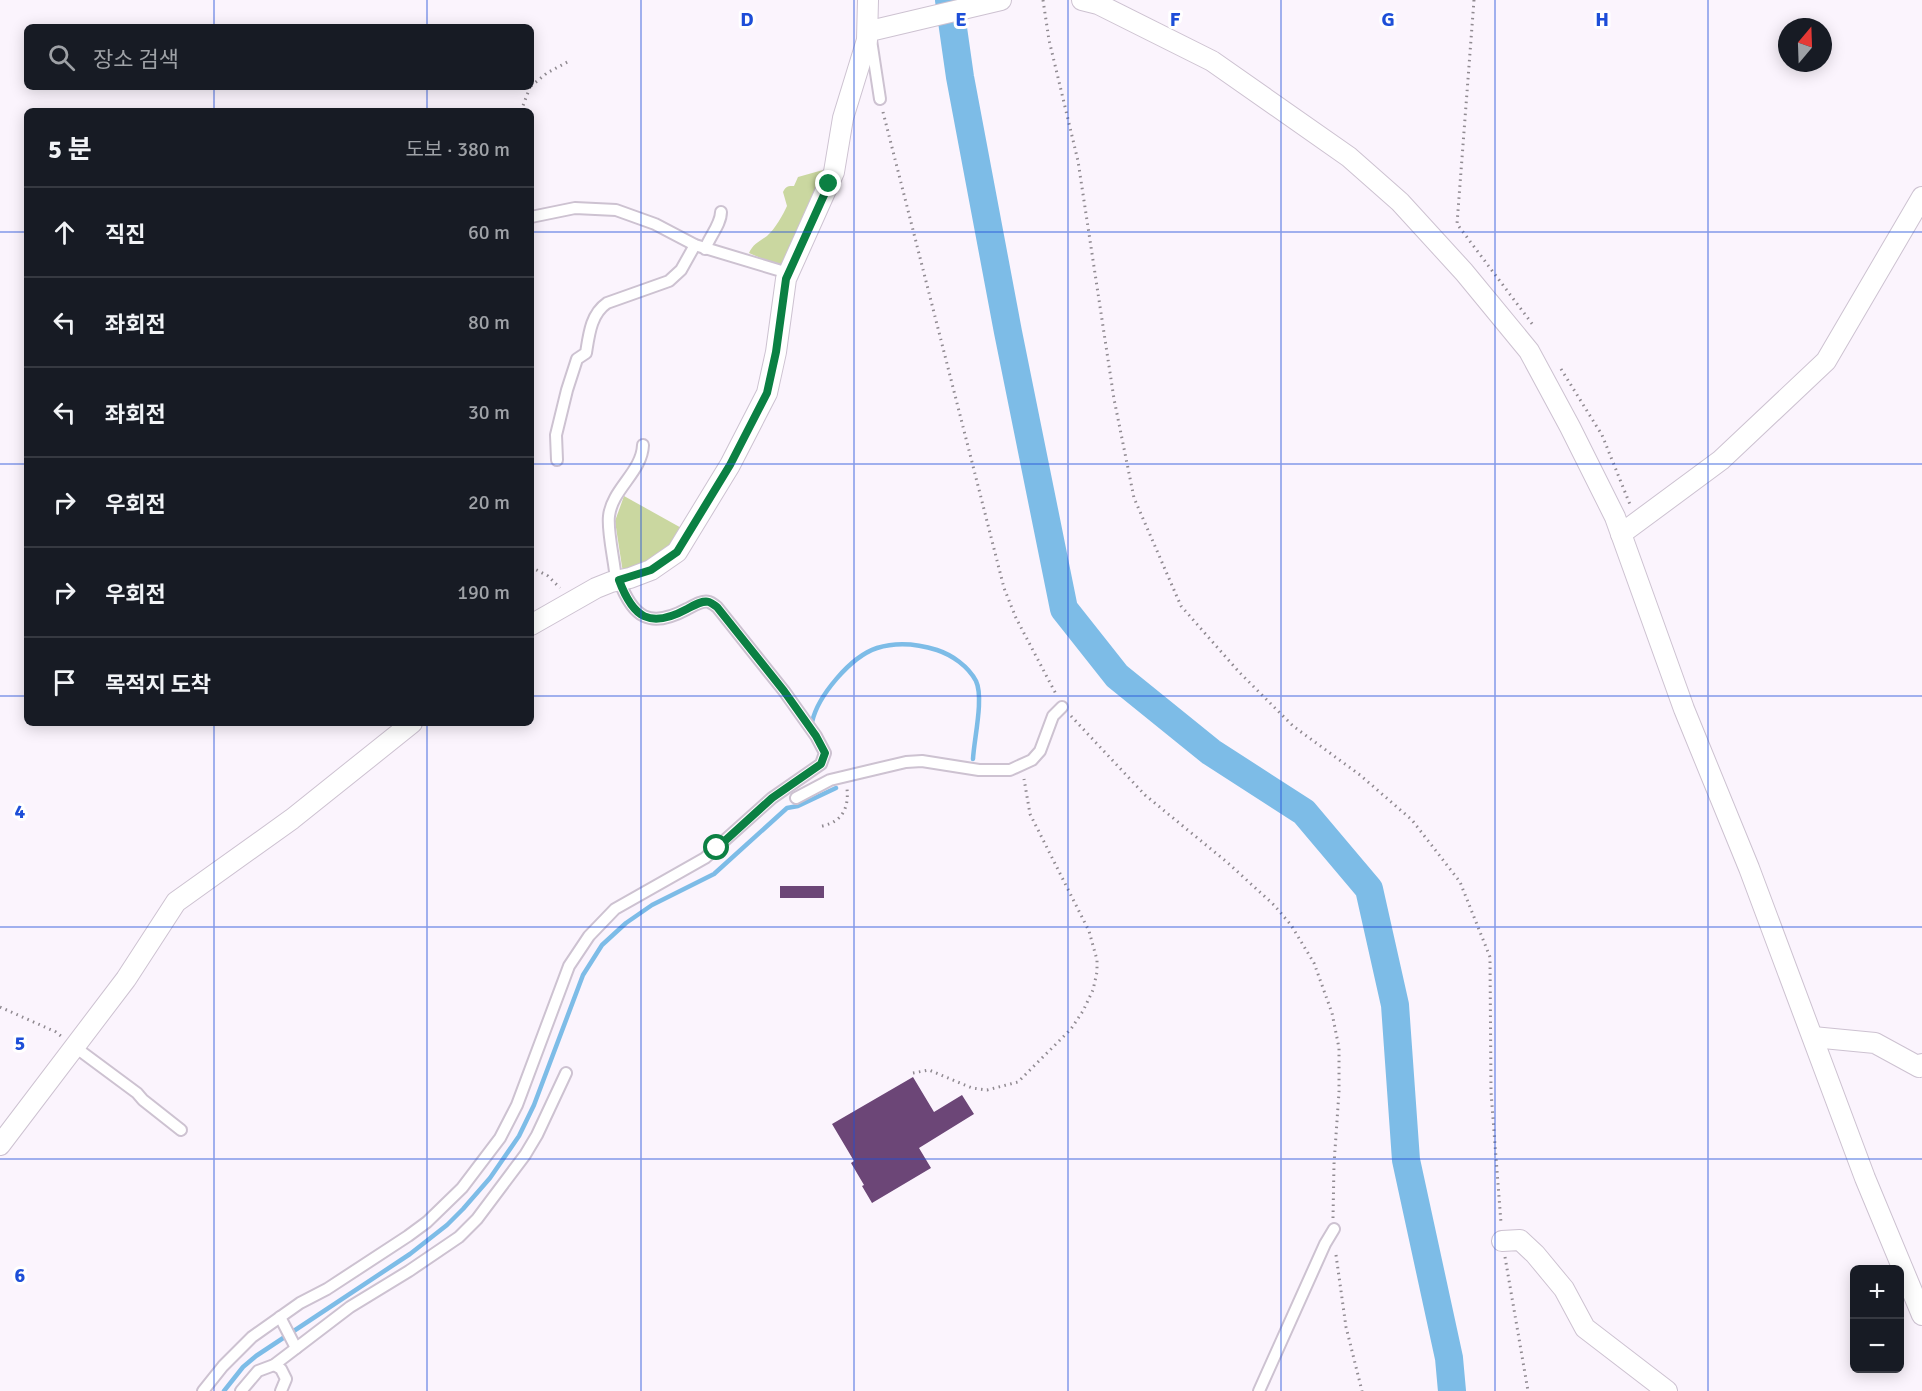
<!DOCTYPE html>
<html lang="ko">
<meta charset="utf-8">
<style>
body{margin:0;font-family:Signika,"Noto Sans KR",sans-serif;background:#20242c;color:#f1f3f6}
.controls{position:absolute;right:18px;bottom:18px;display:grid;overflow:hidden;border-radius:9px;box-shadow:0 3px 15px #0003}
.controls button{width:54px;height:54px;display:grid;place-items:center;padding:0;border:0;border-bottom:2px solid #363941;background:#171b24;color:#f1f3f6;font:30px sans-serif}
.compass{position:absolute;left:1778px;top:18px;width:54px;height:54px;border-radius:50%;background:#171b24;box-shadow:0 3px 15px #0003;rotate:19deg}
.stop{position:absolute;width:18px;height:18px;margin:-14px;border:4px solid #0b8043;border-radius:50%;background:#fff}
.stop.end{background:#0b8043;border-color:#fff;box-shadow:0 2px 6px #0008}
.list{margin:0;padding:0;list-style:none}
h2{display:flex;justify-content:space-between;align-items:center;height:78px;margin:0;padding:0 24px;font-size:26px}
h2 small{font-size:20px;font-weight:400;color:#9ea1a6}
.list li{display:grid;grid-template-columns:39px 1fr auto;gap:18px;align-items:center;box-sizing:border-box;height:90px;padding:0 24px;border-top:2px solid #363941}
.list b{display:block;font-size:22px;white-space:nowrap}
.list em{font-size:20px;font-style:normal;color:#9ea1a6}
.icon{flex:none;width:33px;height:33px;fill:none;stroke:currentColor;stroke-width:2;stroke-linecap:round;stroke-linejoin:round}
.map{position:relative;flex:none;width:1922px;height:1391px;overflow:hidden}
.search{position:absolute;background:#171b24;box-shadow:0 3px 15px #0003;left:24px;top:24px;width:510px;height:66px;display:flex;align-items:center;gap:15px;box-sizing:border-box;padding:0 21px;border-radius:9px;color:#9ea1a6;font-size:22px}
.panel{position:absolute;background:#171b24;box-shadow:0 3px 15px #0003;left:24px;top:108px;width:510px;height:618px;border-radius:9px}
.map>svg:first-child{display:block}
</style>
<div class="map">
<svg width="1922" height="1391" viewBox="0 0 1922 1391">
<rect width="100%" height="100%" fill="#fbf4fd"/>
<g fill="#cad7a0">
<path d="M830 168 781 267 749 253C753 244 760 241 767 236 775 229 783 215 787 206L783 192C786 186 788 186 794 186L798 177Z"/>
<polygon points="624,496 685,530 660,559 623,573 615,521"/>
</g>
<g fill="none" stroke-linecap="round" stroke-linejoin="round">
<g stroke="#7dbce7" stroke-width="4.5">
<path d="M812 722C818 696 850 657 877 648 896 642 918 644 937 650 952 655 968 666 976 681 984 698 974 739 973 759"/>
<polyline points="224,1391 243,1367 256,1356 410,1254 447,1225 463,1209 490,1178 519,1136 534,1105 583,975 602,945 626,923 652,905 714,874 787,808 798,806 836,788"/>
</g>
<polyline stroke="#7dbce7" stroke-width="28" points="949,0 960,77 1008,332 1064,609 1117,676 1211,752 1304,812 1369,889 1395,1005 1406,1160 1449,1358 1452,1391"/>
</g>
<g fill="#6c4677">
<rect x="780" y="886" width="44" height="12"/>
<polygon points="913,1077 934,1112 962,1095 974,1114 919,1148 931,1168 872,1203 862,1186 864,1185 851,1163 854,1161 832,1124"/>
</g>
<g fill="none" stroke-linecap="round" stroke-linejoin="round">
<defs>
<g id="lane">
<polyline points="871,40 880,99"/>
<polyline points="531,217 575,208 616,210 655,224 695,245 788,273"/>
<path d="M705 249C710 236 721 224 721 212"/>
<path d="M557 460 556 435 567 390 577 359 586 353C589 334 591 314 607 303L669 281 681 270 695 245"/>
<path d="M616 581C615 563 607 532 609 516 612 489 642 472 643 445"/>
<polyline points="796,798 830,780 906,762 922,761 979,770 1010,770 1032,760 1040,751 1053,716 1062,707"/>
<polyline points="75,1047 137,1093 143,1100 181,1130"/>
<polyline points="280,1317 296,1348"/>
<polyline points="274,1365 281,1369 286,1379 281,1391"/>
<path d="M203 1391 223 1366 252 1337 300 1303 327 1289 408 1236 427 1222 462 1188 500 1138 517 1105 569 966 589 936 615 909 705 858 772 798 821 764 825 753 816 736 784 691 717 607C714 605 712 603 709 602 702 600 693 606 687 609 650 629 633 618 619 580"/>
<polyline points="241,1391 258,1371 274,1365 350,1307 409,1271 459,1237 477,1219 525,1155 537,1135 566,1073"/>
<polyline points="1259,1391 1325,1244 1334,1229"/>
</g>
<g id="street">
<polyline points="1082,0 1098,4 1212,61 1349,157 1400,202 1464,272 1529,351 1570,427 1615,517 1684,709 1749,868 1865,1178 1922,1315"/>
<polyline points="870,31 1001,0"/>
<polyline points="1621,534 1721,460 1826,361 1922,197"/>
<polyline points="531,625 596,588 611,582 630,578 651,570 677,552 730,465 767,393 776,352 786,279 834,172 843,118 867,40 868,0"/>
<polyline points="1813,1037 1875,1043 1919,1067 1922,1064"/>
<polyline points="0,1145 126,979 176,902 292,819 412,723"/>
<polyline points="1502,1241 1520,1240 1535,1254 1564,1289 1585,1328 1667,1391"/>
</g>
</defs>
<use href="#lane" stroke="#cdc2d1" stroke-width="14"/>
<use href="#street" stroke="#cdc2d1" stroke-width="22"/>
<g stroke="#908a91" stroke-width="3" stroke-dasharray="1.5 4.5" stroke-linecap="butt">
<polyline points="1043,0 1049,40 1078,161 1114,399 1134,498 1181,606 1239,672 1293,726 1360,775 1412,820 1460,882 1490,957 1491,1092 1501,1223"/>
<polyline points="1474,0 1457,224 1533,325"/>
<polyline points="531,86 547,73 571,60"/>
<polyline points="521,111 530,87"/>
<polyline points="883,112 1004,588 1016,618 1057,696"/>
<polyline points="1561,369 1602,435 1631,507"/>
<polyline points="531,567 548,576 560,588"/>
<polyline points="1071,716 1145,795 1228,863 1274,905 1291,925 1314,963 1332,1013 1339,1048 1339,1092 1334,1164 1333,1218"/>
<path d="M822 826C842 822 849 808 847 789"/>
<polyline points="0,1007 56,1032 62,1037"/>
<polyline points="913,1073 929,1070 972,1088 987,1090 1018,1082 1071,1029 1083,1011 1093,990 1097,972 1097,960 1089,931 1030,814 1024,779"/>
<polyline points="1336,1255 1346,1327 1362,1391"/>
<polyline points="1505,1257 1528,1391"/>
</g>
<use href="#lane" stroke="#fff" stroke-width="10"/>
<use href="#street" stroke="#fff" stroke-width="20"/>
</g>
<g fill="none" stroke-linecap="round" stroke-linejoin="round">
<path stroke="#0b8043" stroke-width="8" d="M717 848 772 798 821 764 825 753 816 736 784 691 717 607C714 605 712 603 709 602 702 600 693 606 687 609 650 629 633 618 619 580L651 570 677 552 730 465 767 393 776 352 786 279 829 184"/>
</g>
<path fill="none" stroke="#1d4ed8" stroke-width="1.5" stroke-opacity="0.55" d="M214 0V27M427 0V27M641 0V1391M854 0V1391M1068 0V1391M1281 0V1391M1495 0V1391M1708 0V1391M214 87V111M427 87V111M0 232H27M531 232H1922M0 464H27M531 464H1922M0 696H27M531 696H1922M214 723V1391M427 723V1391M0 927H1922M0 1159H1922"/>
<g font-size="20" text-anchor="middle" font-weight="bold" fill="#1d4ed8" stroke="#fff" stroke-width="6" stroke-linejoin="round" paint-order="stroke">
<text x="747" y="26">D</text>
<text x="961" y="26">E</text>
<text x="1175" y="26">F</text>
<text x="1388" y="26">G</text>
<text x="1602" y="26">H</text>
<text x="20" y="818">4</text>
<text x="20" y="1050">5</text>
<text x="20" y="1282">6</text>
</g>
</svg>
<div class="controls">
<button>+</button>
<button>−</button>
</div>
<svg class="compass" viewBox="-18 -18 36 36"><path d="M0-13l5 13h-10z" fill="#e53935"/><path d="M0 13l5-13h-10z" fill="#9ea1a6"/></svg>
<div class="stop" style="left:717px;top:848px"></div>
<div class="stop end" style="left:829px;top:184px"></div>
<div class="search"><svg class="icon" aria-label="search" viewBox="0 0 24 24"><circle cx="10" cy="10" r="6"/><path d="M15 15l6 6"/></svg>장소 검색</div>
<section class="panel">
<h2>5 분<small>도보 · 380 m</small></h2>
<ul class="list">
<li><svg class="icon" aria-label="ahead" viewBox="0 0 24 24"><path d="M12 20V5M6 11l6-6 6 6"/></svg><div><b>직진</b></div><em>60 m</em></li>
<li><svg class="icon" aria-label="left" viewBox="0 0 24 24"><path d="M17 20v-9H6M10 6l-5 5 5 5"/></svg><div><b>좌회전</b></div><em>80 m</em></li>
<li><svg class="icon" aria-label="left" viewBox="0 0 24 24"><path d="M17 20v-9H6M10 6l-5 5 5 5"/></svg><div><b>좌회전</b></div><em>30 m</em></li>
<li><svg class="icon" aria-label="right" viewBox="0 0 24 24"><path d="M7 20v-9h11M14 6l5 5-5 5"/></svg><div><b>우회전</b></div><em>20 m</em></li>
<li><svg class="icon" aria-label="right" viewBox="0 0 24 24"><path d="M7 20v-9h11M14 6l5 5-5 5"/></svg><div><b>우회전</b></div><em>190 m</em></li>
<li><svg class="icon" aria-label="arrive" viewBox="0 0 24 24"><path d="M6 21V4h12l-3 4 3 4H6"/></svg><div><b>목적지 도착</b></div></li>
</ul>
</section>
</div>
